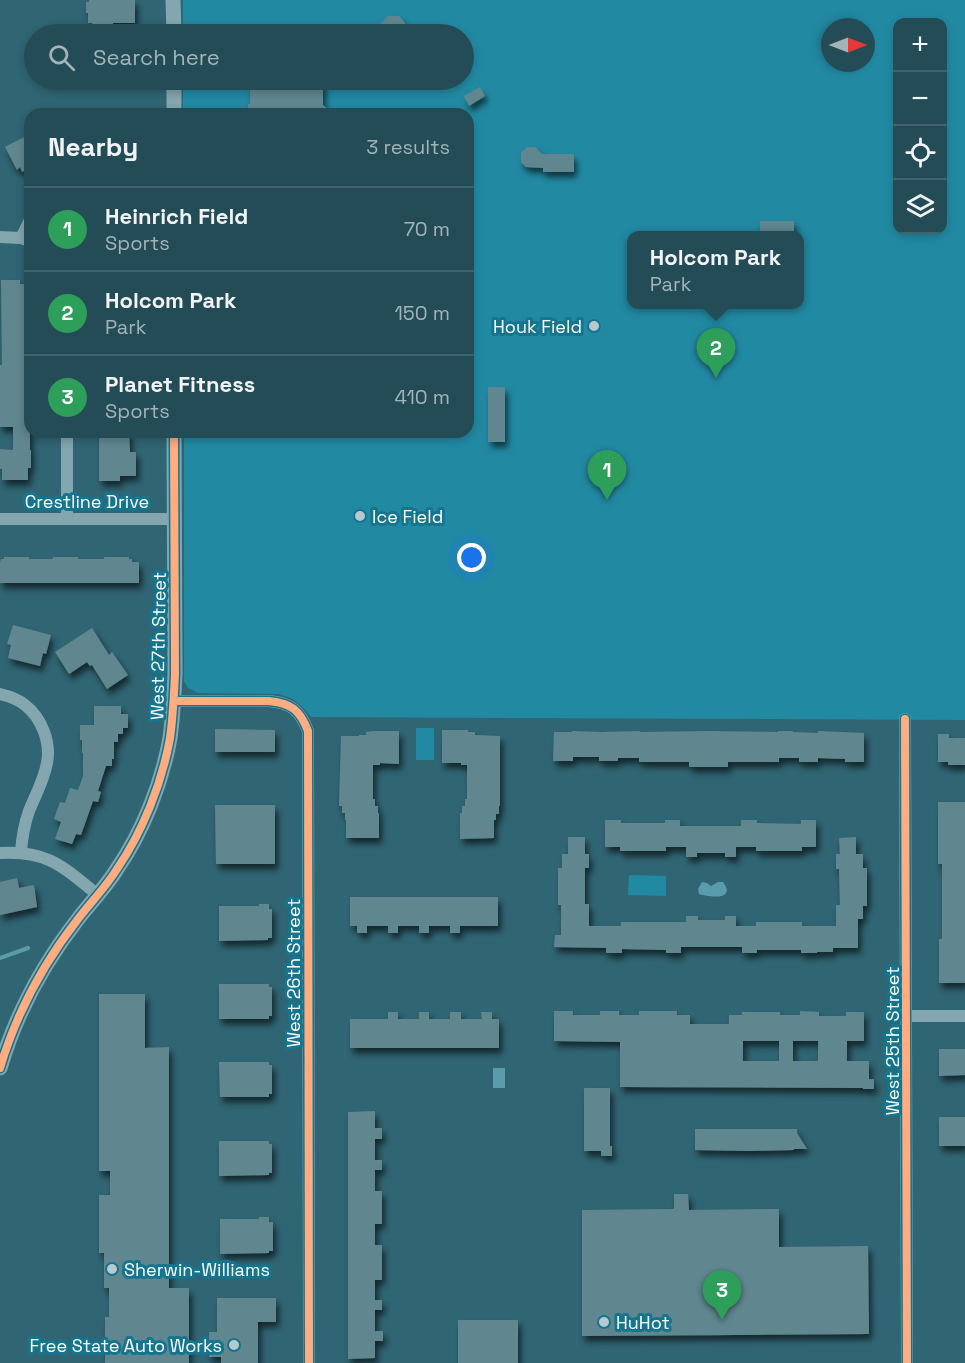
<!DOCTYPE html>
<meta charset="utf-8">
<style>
body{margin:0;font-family:"Space Grotesk",sans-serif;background:#2c535c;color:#f1f3f6}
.controls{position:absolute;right:18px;top:18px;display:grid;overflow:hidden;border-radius:12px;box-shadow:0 3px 9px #0003}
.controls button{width:54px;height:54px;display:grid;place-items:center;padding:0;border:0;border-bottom:2px solid #41636c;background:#244c56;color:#f1f3f6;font:30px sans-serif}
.compass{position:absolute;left:821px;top:18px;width:54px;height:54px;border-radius:50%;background:#244c56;box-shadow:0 3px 9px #0003;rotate:90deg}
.you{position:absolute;left:472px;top:558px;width:21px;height:21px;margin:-15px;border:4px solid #fff;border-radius:50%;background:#1a73e8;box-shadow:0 0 0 9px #1a73e833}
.badge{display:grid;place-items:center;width:39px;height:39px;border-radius:50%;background:#8abfa5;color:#fff;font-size:20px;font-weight:700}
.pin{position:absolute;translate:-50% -50px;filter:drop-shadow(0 2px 3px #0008)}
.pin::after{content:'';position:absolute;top:32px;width:21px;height:18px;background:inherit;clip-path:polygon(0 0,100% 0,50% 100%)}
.popup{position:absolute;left:627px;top:231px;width:177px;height:78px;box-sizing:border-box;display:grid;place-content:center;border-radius:12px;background:#244c56;filter:drop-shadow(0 2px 4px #0005);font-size:20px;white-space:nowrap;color:#a3b4b9}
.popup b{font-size:22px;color:#f1f3f6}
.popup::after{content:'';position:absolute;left:50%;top:100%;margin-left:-12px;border:12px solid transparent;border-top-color:#244c56}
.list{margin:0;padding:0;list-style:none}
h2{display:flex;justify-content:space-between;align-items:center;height:78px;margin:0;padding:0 24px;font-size:26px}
h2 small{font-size:20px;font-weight:400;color:#a3b4b9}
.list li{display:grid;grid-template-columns:39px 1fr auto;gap:18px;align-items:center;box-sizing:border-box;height:84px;padding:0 24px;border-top:2px solid #41636c}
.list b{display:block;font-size:22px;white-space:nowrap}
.list p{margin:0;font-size:20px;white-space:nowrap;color:#a3b4b9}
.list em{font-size:20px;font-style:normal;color:#a3b4b9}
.icon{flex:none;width:33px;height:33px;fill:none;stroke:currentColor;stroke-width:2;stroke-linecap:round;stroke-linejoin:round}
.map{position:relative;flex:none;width:965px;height:1363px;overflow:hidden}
.search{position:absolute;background:#244c56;box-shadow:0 3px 9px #0003;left:24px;top:24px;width:450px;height:66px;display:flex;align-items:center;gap:15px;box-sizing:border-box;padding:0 21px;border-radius:33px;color:#a3b4b9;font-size:22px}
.panel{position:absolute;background:#244c56;box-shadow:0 3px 9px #0003;left:24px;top:108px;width:450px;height:330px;border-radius:18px}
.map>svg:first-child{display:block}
</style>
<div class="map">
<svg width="965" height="1363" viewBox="0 0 965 1363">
<defs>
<filter id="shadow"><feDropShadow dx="3" dy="5.5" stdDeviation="3" flood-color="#0009"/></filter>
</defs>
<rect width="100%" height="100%" fill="#306573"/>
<g fill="#2289a3" fill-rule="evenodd">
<path d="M183 0H965V720L311 717C302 705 294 698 279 694L198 693 188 688 184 681V432H468V114H183V80H464V34H183ZM898 22H942V230H898ZM830 27H866V63H830ZM632 236H800V304H632Z"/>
<rect x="416" y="728" width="18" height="32"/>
<polygon points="629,875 666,876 666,896 628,895"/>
</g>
<g fill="#5a9cab">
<path d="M702 882 707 883 711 886 718 882H723C737 901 709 897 699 894L698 889Z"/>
<rect x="493" y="1068" width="12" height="20"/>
</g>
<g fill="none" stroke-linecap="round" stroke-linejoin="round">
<polyline stroke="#5a9cab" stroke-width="4" points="0,958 28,948"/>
</g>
<g fill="#608790" fill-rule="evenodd" filter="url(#shadow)">
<polygon points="89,0 135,0 135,23 113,23 113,34 92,34 92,23 88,23 88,13 86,13 86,2 89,2"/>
<polygon points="388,16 399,16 405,23 406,34 381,34 381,23"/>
<polygon points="270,80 323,80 323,105 333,114 248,114 248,104 250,104 250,82 270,82"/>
<polygon points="480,87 485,96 469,106 464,96"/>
<polygon points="30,134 30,168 22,172 20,167 17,170 5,147"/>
<polygon points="527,147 535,147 542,154 574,154 574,172 543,172 543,168 526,167 521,162 521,153"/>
<rect x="760" y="221" width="34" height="15"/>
<polygon points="1,280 20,280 20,284 30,284 30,450 31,450 31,468 28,468 28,480 2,480 2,469 0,469 0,449 13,450 13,427 0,427 0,365 2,365"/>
<rect x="488" y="387" width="17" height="55"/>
<polygon points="99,432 129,432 130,452 136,452 136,476 120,476 120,481 99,481"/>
<polygon points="4,557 29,557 29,559 53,559 53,557 78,557 78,559 104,559 104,557 129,557 129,559 132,559 132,562 139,562 139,583 0,583 0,562 1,559 4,559"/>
<polygon points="13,625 51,635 46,654 43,653 40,666 8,658 11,645 7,644"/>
<polygon points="92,628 109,655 112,652 128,675 107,689 92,665 90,666 87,662 69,674 55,652"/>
<polygon points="94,706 121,706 121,714 128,714 128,728 123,728 123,734 118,734 118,742 114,742 114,759 112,759 112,766 106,766 98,791 101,792 98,802 93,801 81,835 76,834 72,844 55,839 61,822 54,819 60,802 65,803 70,788 78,790 83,776 83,753 82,753 82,740 80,740 80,725 94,725"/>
<polygon points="215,729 275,730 275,752 215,752"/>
<polygon points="442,730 468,730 468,732 475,732 475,735 500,736 500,806 499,806 499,814 496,814 496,820 494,820 494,838 460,839 460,813 462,813 462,806 465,806 465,799 467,799 467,765 461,765 461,763 442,763"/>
<polygon points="373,731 399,731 399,764 380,763 380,765 373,765 373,799 375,799 375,806 378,806 378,813 379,813 379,838 346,838 346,820 345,820 345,813 342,813 342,806 339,806 341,736 359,736 359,735 366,735 366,732"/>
<polygon points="572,731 601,732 640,731 640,732 710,731 778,732 778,731 793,731 793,732 818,733 818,731 864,733 864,762 845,762 845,759 818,758 818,762 799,762 799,758 779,758 779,762 728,762 728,767 689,767 689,762 639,762 639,758 618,758 618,761 599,761 599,757 573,757 573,761 553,761 554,732 572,732"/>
<polygon points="938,734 949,734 949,738 965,738 965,765 948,765 948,762 938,762"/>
<polygon points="938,802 965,802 965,983 939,983 939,939 942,939 942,864 938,864"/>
<polygon points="215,805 275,805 275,864 216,864"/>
<polygon points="605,820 621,820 621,823 665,823 665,820 680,820 680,826 741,826 741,820 757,820 757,823 801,824 801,820 816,820 816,847 802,847 802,851 756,851 756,847 736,847 736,857 725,857 725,853 697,853 697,857 686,857 686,847 666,847 666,851 620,851 620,847 605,847"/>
<polygon points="568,837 585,837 585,854 589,854 589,868 585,868 585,904 589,904 589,926 621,926 621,922 686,922 686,916 698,916 698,920 725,920 725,916 736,916 736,926 756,926 756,922 802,922 802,926 836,926 836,905 840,905 839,869 836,869 836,854 840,854 839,838 856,837 856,854 863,854 863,868 867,868 867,906 863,906 863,919 858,919 858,948 833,948 833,952 817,952 817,953 801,953 801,950 757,950 757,953 742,953 742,947 681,947 681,953 666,953 666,950 622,949 622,953 606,953 606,948 554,947 555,935 561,935 561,905 558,905 558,868 562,868 562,854 568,854"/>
<polygon points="17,878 19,888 34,885 37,907 0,915 0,882"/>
<polygon points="350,897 498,897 498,926 460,926 460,933 450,933 450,926 429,926 429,933 419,933 419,926 398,926 398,933 388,933 388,926 367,926 367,933 357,933 357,926 350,926"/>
<polygon points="259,904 269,904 269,909 272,909 272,938 268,938 268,940 219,941 219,906 259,906"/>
<polygon points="219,984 269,984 269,987 272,987 272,1016 269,1016 269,1019 219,1019"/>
<polygon points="99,994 145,994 145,1048 169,1047 169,1288 189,1288 189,1363 105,1363 105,1317 109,1317 109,1288 104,1288 104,1253 99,1253 99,1195 110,1195 110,1171 99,1171"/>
<path d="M554 1011H573V1015H600V1011H619V1015H639V1011H677V1015H690V1024H729V1015H742V1012H780V1015H800V1011L819 1012V1016H846V1012H864V1041H847V1061H869V1079H874V1089H863V1088L620 1087V1042L554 1041ZM743 1041H779V1061H743ZM793 1041H818V1061H793Z"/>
<polygon points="388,1012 398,1012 398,1019 419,1019 419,1012 429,1012 429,1019 450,1019 450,1012 461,1012 461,1019 482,1019 481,1012 492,1012 492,1019 499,1019 499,1048 350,1048 350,1019 388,1019"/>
<polygon points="939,1049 965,1049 965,1075 939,1076"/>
<polygon points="219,1062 269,1062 269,1065 272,1065 272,1094 269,1094 269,1097 220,1097"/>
<polygon points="584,1088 610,1088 610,1146 612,1146 612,1156 601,1156 601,1151 584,1151"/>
<polygon points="375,1111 375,1128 382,1128 382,1139 375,1139 375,1160 382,1160 382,1170 375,1170 375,1191 382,1191 382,1224 375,1224 375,1245 382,1245 382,1280 375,1280 375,1300 382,1300 382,1310 375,1310 375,1331 383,1331 383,1341 375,1341 375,1358 348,1359 348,1112"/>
<rect x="939" y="1117" width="26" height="29"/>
<polygon points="695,1129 797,1129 797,1133 807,1149 794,1149 794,1150 748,1151 695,1150"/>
<polygon points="219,1141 269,1141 269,1144 272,1144 272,1173 269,1173 269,1175 219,1176"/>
<polygon points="674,1194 688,1194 689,1210 779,1209 779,1247 868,1246 869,1334 582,1336 582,1210 674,1209"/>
<polygon points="259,1217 269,1217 269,1222 273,1222 273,1251 269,1251 269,1253 220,1254 220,1219 259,1219"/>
<polygon points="217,1298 276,1298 276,1322 258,1322 258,1363 221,1363 221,1357 209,1357 209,1332 217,1332"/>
<rect x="458" y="1320" width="60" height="43"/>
</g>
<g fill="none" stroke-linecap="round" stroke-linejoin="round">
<g stroke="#84a6af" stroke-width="12">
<polyline points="0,237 21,238 30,241"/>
<polyline points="21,238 30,220"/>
<polyline points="67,432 67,519"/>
<polyline points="0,519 175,519"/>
<path d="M0 694C9 696 18 699 25 705 42 718 51 743 47 763 44 780 35 796 29 811 24 825 22 838 21 852"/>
<path d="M174 701H269C291 703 300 710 308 731L309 1363"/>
<polyline points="905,719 907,1363"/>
<path d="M0 853C48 850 63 867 98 895"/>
<polyline points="907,1016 965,1016"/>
</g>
<g stroke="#84a6af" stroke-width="15">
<polyline points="173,0 174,34"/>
<polyline points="174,80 174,114"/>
<path d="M0 1068C16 1014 43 964 78 919 91 902 106 887 117 869 143 831 162 783 170 738 173 717 174 695 175 674L174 432"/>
</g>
<defs>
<g id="cycleway">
<path d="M174 701H269C291 703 300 710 308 731L309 1363"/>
<polyline points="905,719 907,1363"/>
<path d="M0 1068C16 1014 43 964 78 919 91 902 106 887 117 869 143 831 162 783 170 738 173 717 174 695 175 674L174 432"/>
</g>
</defs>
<use href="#cycleway" stroke="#15758e" stroke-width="11"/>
<use href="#cycleway" stroke="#ffac80" stroke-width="8"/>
</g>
<g fill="#b7c9ce" stroke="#15758e" stroke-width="2">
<circle cx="594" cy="326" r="6"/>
<circle cx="360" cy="516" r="6"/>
<circle cx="112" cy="1269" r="6"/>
<circle cx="604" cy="1322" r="6"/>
<circle cx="234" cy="1345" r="6"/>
</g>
<g text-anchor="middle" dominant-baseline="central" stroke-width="6" stroke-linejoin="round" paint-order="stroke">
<g font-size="18" fill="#fff" stroke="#15758e" text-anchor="start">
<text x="582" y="326" text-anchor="end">Houk Field</text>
<text x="372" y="516">Ice Field</text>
<text x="124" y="1269">Sherwin-Williams</text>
<text x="616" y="1322">HuHot</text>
<text x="222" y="1345" text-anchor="end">Free State Auto Works</text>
</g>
<g font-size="18" fill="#fff" stroke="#15758e">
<text x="87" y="501">Crestline Drive</text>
<text transform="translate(158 646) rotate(-89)">West 27th Street</text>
<text transform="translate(293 973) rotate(-90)">West 26th Street</text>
<text transform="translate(892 1041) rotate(-90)">West 25th Street</text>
</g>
</g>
</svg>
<div class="controls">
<button>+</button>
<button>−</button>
<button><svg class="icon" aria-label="locate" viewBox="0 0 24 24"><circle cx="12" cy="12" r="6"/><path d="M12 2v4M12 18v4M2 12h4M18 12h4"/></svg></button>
<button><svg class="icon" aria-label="layers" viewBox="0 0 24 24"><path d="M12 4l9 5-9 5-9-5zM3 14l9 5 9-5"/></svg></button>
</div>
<svg class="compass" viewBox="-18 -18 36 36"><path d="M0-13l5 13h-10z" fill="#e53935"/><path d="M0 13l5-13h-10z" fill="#a3b4b9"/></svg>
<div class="you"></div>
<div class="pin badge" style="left:607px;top:500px;background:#2e9e5b">1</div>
<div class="pin badge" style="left:716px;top:378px;background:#2e9e5b">2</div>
<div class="popup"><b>Holcom Park</b>Park</div>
<div class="pin badge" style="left:722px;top:1320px;background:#2e9e5b">3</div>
<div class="search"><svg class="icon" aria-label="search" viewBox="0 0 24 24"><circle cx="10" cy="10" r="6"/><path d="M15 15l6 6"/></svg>Search here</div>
<section class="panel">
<h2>Nearby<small>3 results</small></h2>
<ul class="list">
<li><span class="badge" style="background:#2e9e5b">1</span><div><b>Heinrich Field</b><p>Sports</p></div><em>70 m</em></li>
<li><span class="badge" style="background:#2e9e5b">2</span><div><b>Holcom Park</b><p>Park</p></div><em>150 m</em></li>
<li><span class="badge" style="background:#2e9e5b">3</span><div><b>Planet Fitness</b><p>Sports</p></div><em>410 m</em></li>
</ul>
</section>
</div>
